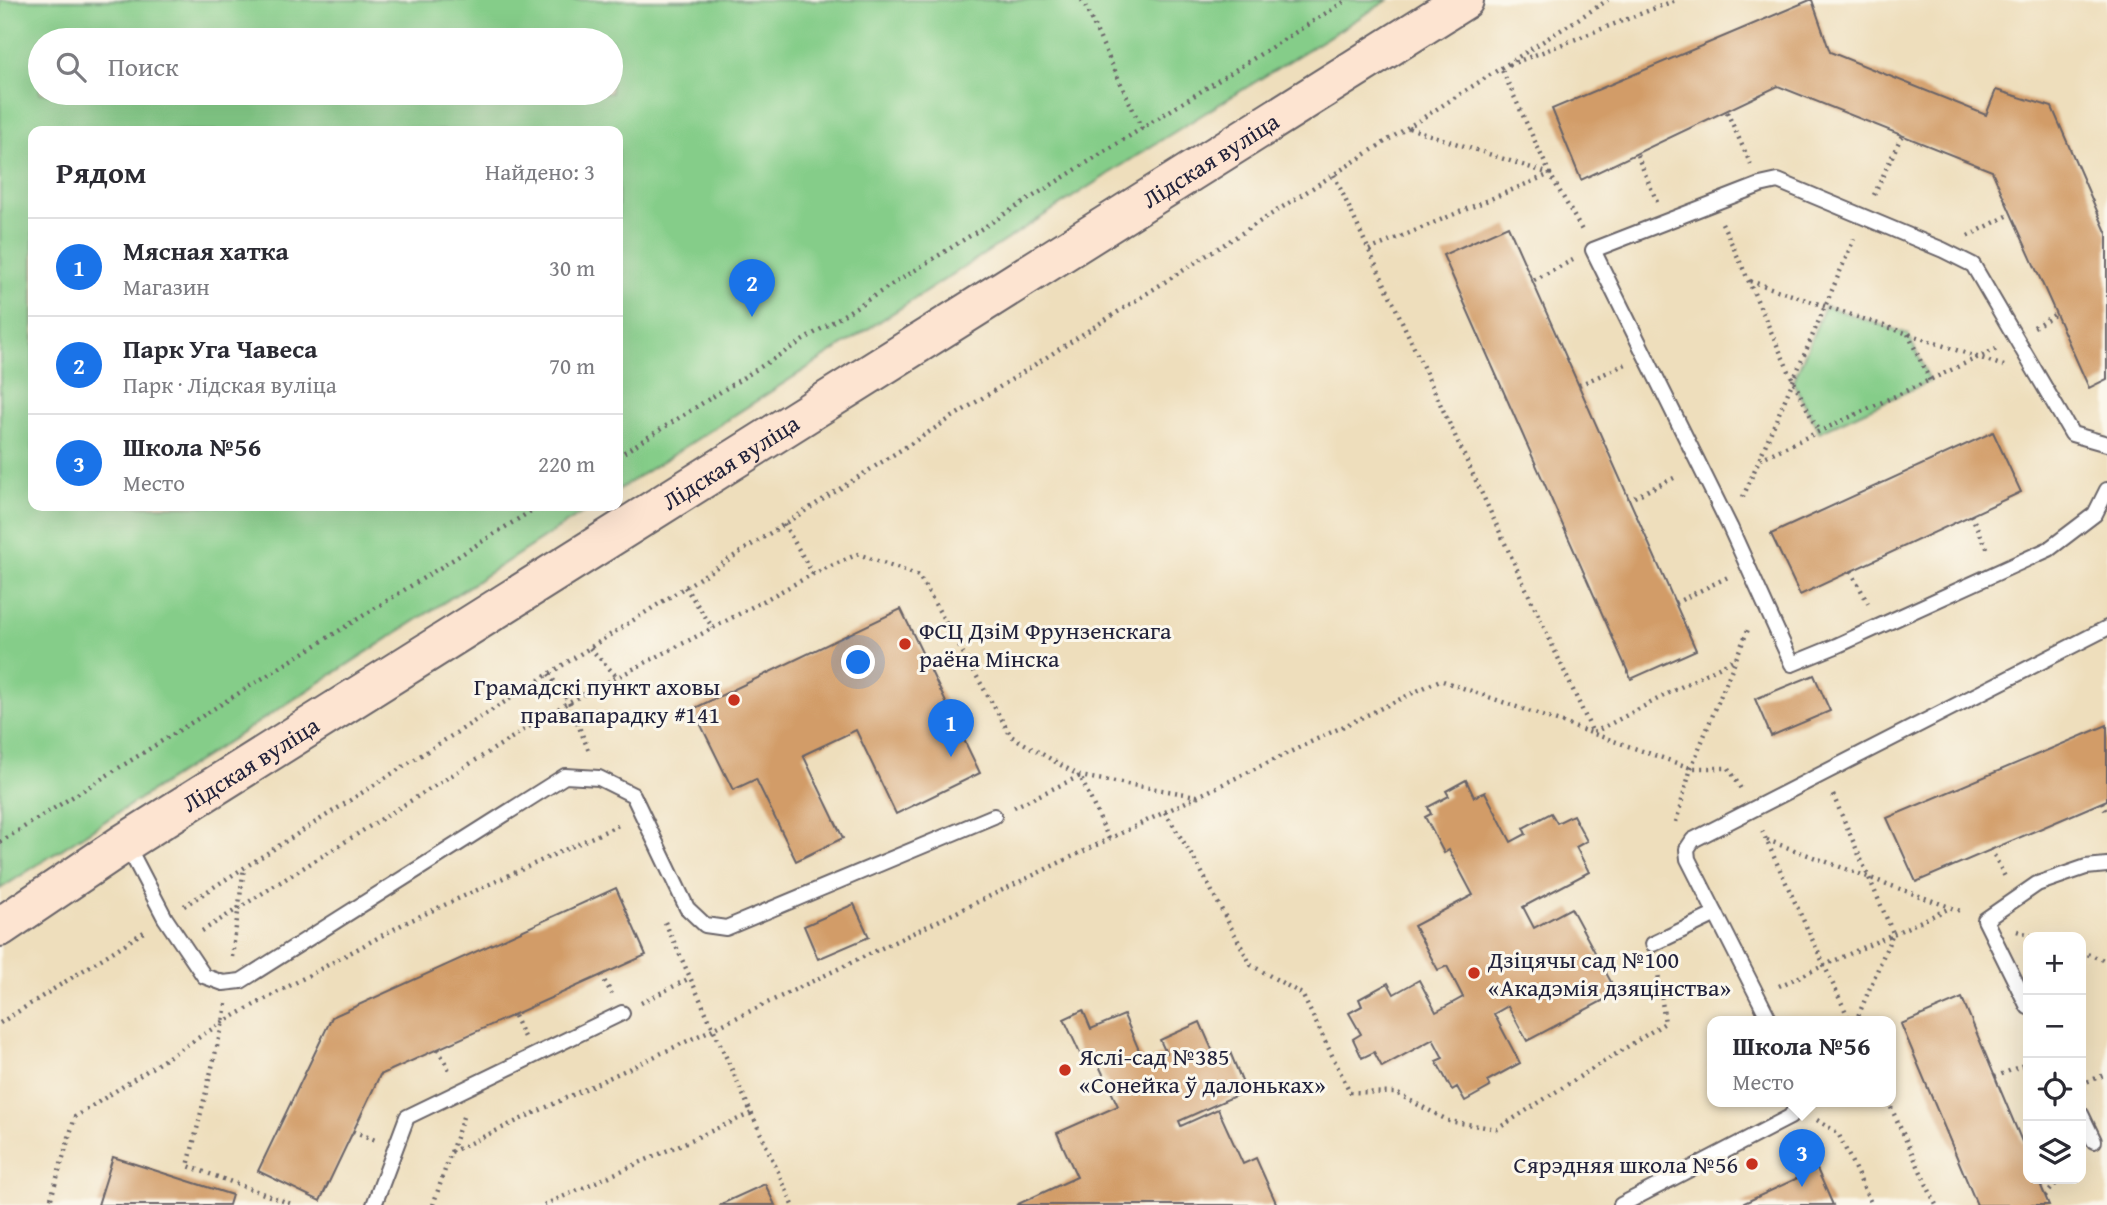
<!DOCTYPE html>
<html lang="ru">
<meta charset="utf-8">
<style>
body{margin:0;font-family:"Gentium Book Plus",serif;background:#f2f2f3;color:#2b2b33}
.controls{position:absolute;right:21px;bottom:21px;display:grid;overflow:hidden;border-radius:14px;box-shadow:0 7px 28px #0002}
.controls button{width:63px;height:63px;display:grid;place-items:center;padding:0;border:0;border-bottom:2px solid #e1e1e2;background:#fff;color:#2b2b33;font:35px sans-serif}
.you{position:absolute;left:859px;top:663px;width:24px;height:24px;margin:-18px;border:5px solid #fff;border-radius:50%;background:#1a73e8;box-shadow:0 0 0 10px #1a73e833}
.badge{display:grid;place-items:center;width:46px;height:46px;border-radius:50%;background:#1a73e8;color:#fff;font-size:23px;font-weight:700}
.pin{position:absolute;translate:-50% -58px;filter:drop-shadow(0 2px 4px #0008)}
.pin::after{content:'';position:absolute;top:37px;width:24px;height:21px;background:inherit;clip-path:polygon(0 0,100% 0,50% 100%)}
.popup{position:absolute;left:1707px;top:1016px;width:189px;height:91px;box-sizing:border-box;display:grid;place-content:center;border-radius:14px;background:#fff;filter:drop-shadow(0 2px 5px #0005);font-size:23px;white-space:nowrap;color:#7c7c81}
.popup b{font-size:26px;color:#2b2b33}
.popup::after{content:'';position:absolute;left:50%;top:100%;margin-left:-14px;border:14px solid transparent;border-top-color:#fff}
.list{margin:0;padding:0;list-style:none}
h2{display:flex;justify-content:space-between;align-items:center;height:91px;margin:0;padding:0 28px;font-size:30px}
h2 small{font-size:23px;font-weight:400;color:#7c7c81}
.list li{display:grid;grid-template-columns:46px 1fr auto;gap:21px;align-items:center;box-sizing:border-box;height:98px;padding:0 28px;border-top:2px solid #e1e1e2}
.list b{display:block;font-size:26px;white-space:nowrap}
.list p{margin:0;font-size:23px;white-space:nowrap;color:#7c7c81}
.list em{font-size:23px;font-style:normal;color:#7c7c81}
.icon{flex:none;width:38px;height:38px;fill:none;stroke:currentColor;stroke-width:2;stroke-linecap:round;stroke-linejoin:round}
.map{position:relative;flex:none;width:2107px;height:1205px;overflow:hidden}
.search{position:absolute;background:#fff;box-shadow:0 7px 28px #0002;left:28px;top:28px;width:595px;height:77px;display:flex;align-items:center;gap:18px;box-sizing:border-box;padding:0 24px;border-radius:38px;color:#7c7c81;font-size:26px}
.panel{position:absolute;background:#fff;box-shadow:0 7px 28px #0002;left:28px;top:126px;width:595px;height:385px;border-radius:14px}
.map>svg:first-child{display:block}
</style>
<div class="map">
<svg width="2107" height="1205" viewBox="0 0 2107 1205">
<rect width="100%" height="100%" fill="#fbf7ec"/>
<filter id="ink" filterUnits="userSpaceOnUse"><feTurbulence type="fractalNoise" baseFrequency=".0143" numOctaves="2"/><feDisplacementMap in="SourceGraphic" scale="14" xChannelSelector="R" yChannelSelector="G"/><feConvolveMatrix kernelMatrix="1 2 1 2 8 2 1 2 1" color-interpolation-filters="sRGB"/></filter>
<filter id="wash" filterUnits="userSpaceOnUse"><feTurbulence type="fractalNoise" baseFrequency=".00686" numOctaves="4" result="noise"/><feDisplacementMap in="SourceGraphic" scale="28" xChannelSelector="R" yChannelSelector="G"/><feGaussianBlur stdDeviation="1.57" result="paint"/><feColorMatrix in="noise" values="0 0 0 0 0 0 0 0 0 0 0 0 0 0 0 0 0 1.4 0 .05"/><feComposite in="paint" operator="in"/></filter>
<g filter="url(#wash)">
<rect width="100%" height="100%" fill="#eedebc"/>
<g fill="#85cd89" stroke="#547862" stroke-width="2" fill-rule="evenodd">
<path d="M0 0H1388L1155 144 618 490V131H33V506H593L0 889ZM40 40H611V93H40Z"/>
<polygon points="1825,306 1908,334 1930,381 1819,432 1793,382"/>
</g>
<g id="blocks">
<g fill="#d29c67">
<polygon points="1810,0 1812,0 1830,52 1986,115 1996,90 2052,107 2107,234 2107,379 2089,388 1992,171 1778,86 1581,180 1552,109"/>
<polygon points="1508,226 1696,650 1631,679 1443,255"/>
<polygon points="1993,432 2021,492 1800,595 1771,534"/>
<polygon points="901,609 980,773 896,814 856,730 803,755 843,838 796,861 756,779 733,790 693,709"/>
<polygon points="1814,675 1830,711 1771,736 1755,699"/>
<polygon points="2107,725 2107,800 1916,882 1887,818"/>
<polygon points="1466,780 1474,797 1485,792 1511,842 1526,834 1523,828 1551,813 1557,823 1573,815 1587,841 1576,847 1589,872 1523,907 1534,928 1571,908 1617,993 1527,1041 1508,1006 1494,1014 1520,1063 1487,1081 1490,1087 1465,1101 1457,1087 1452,1090 1436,1061 1443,1058 1433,1039 1382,1067 1374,1052 1362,1058 1353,1039 1361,1034 1349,1013 1362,1006 1359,999 1388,983 1394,994 1419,980 1436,1012 1463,997 1447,966 1438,970 1414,926 1473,895 1449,850 1444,853 1425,817 1431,814 1428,807 1449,796 1446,791"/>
<polygon points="616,888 646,955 380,1075 320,1201 258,1171 332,1017"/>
<polygon points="854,904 869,937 818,959 804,926"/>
<polygon points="1962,998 2028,1156 2028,1179 2038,1179 2049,1205 1977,1205 1901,1024"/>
<polygon points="1083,1010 1091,1029 1124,1015 1144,1062 1166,1053 1160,1040 1200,1022 1216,1059 1230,1052 1246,1091 1179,1121 1181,1126 1218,1109 1243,1164 1256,1158 1277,1205 1016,1205 1077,1177 1057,1133 1118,1106 1094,1055 1083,1060 1064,1019"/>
<polygon points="113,1157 232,1195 229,1205 98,1205"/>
<polygon points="1817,1169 1833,1205 1740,1205"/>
<polygon points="765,1184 775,1205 719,1205"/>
</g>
</g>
</g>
<g filter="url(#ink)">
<use href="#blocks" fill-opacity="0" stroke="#696468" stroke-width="2"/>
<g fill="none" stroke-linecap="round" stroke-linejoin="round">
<defs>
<g id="lane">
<polyline points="2107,444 2072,434 1973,265 1943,250 1778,181 1760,185 1593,250 1730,527 1792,664 1836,646 2049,549 2095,514 2107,490"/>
<polyline points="126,843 165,918 204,976 223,983 241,981 565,776 599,778 633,795 687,908 705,925 726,928 994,816"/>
<polyline points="1653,944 1716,914"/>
<polyline points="2028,1007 1985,920 2037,884 2086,867 2107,865"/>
<polyline points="1770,1021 1688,859 1687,849 1693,840 2107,628"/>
<polyline points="2081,1114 2094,1141"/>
<polyline points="374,1205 407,1117 622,1013"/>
<polyline points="1621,1205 1790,1117 1801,1101"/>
</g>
<g id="secondary">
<path id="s1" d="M0 927 126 842 1464 0"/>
</g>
</defs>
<use href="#lane" stroke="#696468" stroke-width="18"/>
<use href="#secondary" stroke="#696468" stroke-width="42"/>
<g stroke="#696468" stroke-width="4.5" stroke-dasharray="2 5" stroke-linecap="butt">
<polyline points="1082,0 1142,129"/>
<polyline points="1509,65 1676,0"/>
<polyline points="1727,112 1751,165"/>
<polyline points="1409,128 1550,174 1583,232"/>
<polyline points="1637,155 1657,202"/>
<polyline points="1334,175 1593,733 1736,658"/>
<polyline points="1874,195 1902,135"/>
<path d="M1722 223C1755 292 1783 364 1819 432"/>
<polyline points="1968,236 2011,214"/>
<polyline points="1369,250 1550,174 1501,68"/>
<polyline points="1534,280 1573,260"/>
<polyline points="1750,281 2004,366"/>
<polyline points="2034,327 2056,314"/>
<polyline points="1908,334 1930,381"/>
<polyline points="1579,385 1626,364"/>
<polyline points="618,456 1347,0"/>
<polyline points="1760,459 1996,349"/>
<polyline points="1743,497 1854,239"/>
<polyline points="1628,500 1678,476"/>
<polyline points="1971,515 1989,552"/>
<polyline points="784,524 813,574"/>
<polyline points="1851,571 1870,607"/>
<polyline points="685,587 713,628"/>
<polyline points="1675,603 1728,577"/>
<polyline points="590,648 618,678"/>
<polyline points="549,674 569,702 590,754"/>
<polyline points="1833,795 1893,933 1856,1021"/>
<polyline points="2102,802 2107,814"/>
<polyline points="1014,807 1080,776 1109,839"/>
<polyline points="1165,812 1199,867 1251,965 1302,994 1350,1092 1396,1093 1449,1121 1497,1129 1665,1023 1657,966"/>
<polyline points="1676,822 1691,768 1749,627"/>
<polyline points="1762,831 1850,1021"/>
<polyline points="1767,840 1963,912"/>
<polyline points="0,842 539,506"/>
<polyline points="1991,849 2005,877"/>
<polyline points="184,906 1608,0"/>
<polyline points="665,922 793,1205"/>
<polyline points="202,931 569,702 713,628 813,574 858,554 919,576 1011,736 1080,776 1197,796"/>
<polyline points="2017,931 2036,937"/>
<polyline points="2081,952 2107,961"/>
<polyline points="232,957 244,867"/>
<polyline points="601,975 612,994"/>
<polyline points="1779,986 1950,908"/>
<polyline points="641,1003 690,978"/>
<polyline points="226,1004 223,1022 188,1166 294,1205"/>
<polyline points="514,1016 524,1037"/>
<polyline points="0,1023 147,930"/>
<polyline points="438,1049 449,1070"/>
<polyline points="1995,1077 2028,1063"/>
<polyline points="2081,1084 2107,1074"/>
<polyline points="1888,1101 1936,1205"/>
<polyline points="1817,1120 1838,1133 1872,1205"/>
<polyline points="353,1131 375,1140"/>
<polyline points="451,1152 713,1029 1440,680 1691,768 1729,768 1741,789"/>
<polyline points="2045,1196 2060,1179"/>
<polyline points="49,1205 75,1117 223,1022 405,923 621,824"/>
<polyline points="433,1205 463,1117"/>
<polyline points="544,1205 752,1113"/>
</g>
<use href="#lane" stroke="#fff" stroke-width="14"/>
<use href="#secondary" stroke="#fde4d1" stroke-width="38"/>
</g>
</g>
<g fill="#c8321e" stroke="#fbf7ec" stroke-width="2.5">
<circle cx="905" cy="644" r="7"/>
<circle cx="734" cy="700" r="7"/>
<circle cx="1474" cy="973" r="7"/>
<circle cx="1065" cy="1070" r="7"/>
<circle cx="1752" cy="1164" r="7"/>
</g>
<g text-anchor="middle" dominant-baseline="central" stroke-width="6" stroke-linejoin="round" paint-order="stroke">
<g font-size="24" fill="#22223b" stroke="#fbf7ec">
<text stroke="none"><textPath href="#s1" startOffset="1433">Лідская вуліца</textPath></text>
<text stroke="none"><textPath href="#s1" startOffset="866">Лідская вуліца</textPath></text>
<text stroke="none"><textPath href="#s1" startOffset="299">Лідская вуліца</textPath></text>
</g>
<g font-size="24" fill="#22223b" stroke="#fbf7ec" text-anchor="start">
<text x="919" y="630">ФСЦ ДзіМ Фрунзенскага<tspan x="919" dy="28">раёна Мінска</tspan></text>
<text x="720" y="686" text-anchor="end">Грамадскі пункт аховы<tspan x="720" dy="28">правапарадку #141</tspan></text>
<text x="1488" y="959">Дзіцячы сад №100<tspan x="1488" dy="28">«Акадэмія дзяцінства»</tspan></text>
<text x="1079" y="1056">Яслі-сад №385<tspan x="1079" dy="28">«Сонейка ў далоньках»</tspan></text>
<text x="1738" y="1164" text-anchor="end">Сярэдняя школа №56</text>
</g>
</g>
</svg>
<div class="controls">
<button>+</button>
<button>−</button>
<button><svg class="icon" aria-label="locate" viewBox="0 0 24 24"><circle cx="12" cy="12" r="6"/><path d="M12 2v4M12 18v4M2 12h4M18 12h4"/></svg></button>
<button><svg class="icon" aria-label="layers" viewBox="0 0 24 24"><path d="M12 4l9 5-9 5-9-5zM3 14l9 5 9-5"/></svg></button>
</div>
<div class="you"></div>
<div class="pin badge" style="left:951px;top:757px">1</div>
<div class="pin badge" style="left:752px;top:317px">2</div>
<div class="pin badge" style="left:1802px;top:1187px">3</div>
<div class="popup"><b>Школа №56</b>Место</div>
<div class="search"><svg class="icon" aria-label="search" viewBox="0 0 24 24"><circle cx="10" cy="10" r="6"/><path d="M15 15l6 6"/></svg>Поиск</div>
<section class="panel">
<h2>Рядом<small>Найдено: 3</small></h2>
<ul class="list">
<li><span class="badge">1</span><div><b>Мясная хатка</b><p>Магазин</p></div><em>30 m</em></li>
<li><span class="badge">2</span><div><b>Парк Уга Чавеса</b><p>Парк · Лідская вуліца</p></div><em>70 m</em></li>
<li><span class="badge">3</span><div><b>Школа №56</b><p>Место</p></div><em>220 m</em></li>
</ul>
</section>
</div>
